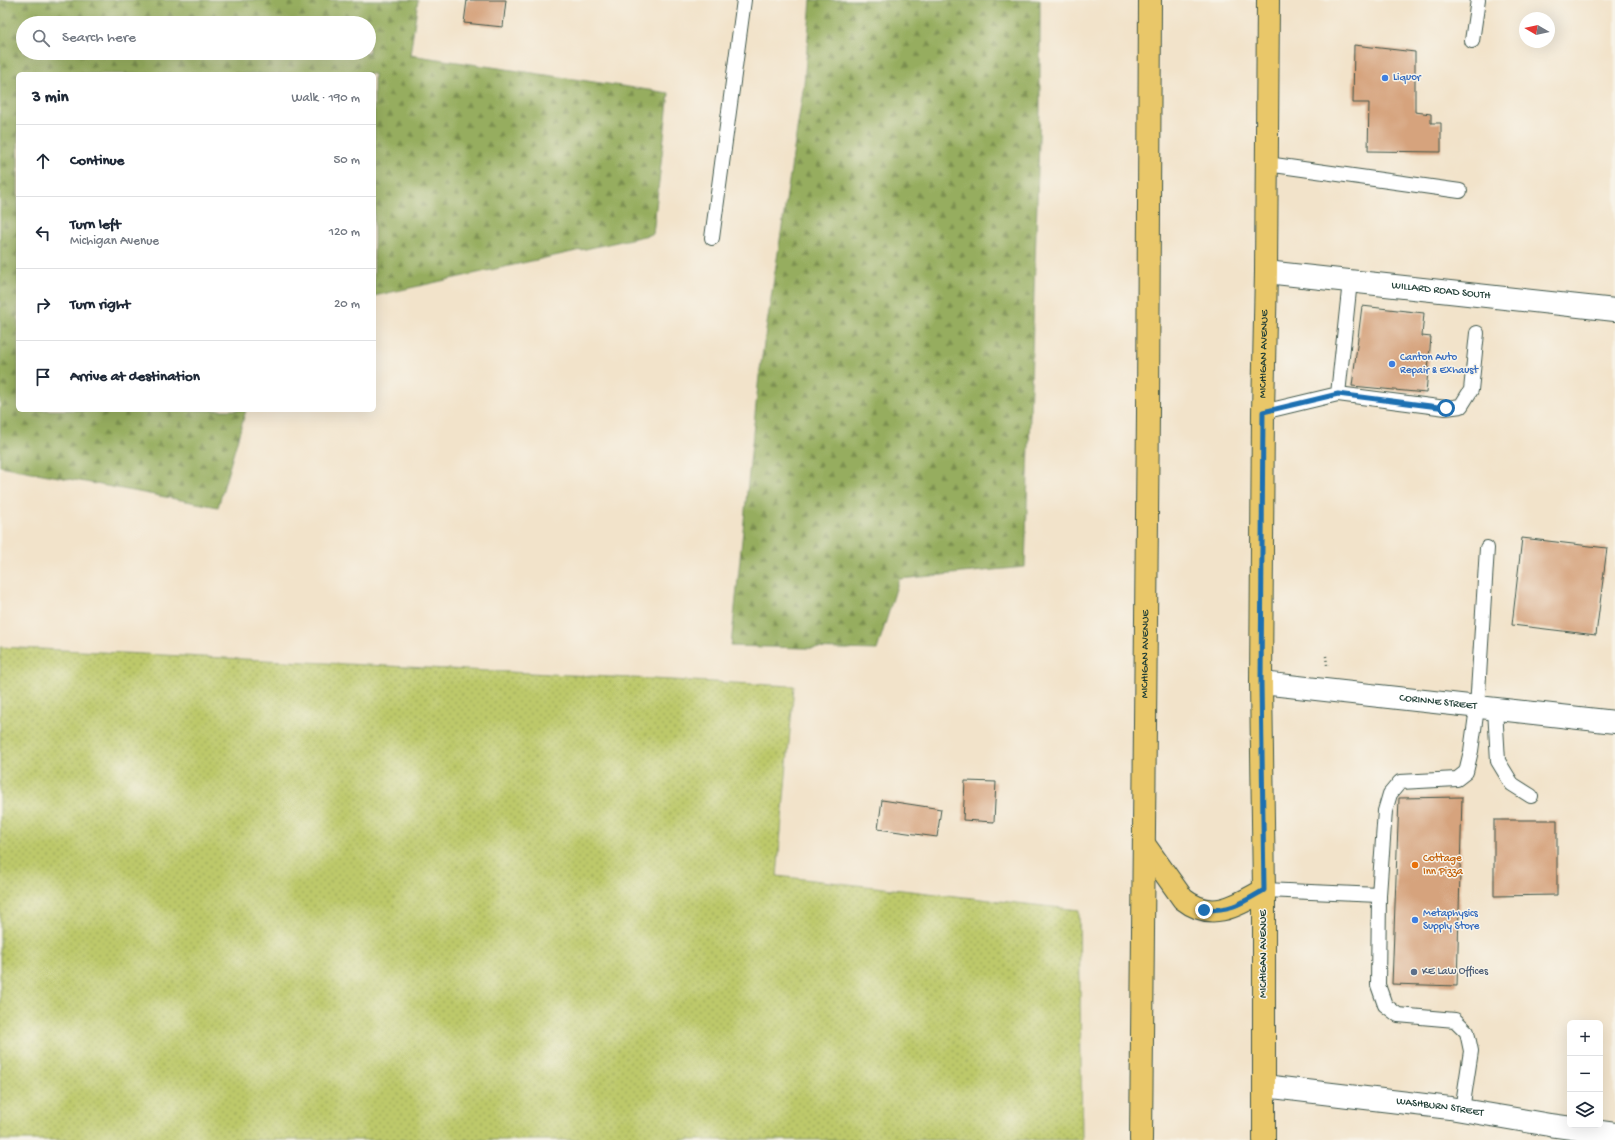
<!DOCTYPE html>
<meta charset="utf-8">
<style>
body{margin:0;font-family:"Gochi Hand",sans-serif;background:#f2f2f3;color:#1f2937}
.controls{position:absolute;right:12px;bottom:12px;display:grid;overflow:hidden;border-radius:6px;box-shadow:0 4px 16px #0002}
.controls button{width:36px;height:36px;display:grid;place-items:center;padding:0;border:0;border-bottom:1px solid #e0e1e3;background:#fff;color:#1f2937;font:20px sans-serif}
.compass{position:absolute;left:1519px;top:12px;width:36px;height:36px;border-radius:50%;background:#fff;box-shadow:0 4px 16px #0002;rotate:279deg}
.stop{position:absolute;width:12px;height:12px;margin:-9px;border:3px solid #1f6fb2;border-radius:50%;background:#fff}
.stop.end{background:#1f6fb2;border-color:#fff;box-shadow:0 1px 4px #0008}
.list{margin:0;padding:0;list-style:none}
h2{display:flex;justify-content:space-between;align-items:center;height:52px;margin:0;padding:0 16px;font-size:17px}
h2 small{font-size:13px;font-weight:400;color:#747a83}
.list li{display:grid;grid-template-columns:26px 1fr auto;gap:12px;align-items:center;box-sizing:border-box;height:72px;padding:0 16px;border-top:1px solid #e0e1e3}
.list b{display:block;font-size:15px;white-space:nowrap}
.list p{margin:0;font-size:13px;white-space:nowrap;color:#747a83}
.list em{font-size:13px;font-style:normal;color:#747a83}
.icon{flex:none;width:22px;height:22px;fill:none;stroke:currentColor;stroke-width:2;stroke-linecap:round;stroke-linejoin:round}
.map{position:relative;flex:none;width:1615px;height:1140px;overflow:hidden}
.search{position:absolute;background:#fff;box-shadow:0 4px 16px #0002;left:16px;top:16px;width:360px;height:44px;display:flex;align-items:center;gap:10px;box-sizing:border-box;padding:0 14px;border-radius:22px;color:#747a83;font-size:15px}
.panel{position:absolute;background:#fff;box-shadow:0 4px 16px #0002;left:16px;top:72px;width:360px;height:340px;border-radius:6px}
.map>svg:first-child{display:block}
</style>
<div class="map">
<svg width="1615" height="1140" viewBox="0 0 1615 1140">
<defs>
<pattern id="grass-dots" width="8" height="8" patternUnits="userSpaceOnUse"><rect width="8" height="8" fill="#bdc96b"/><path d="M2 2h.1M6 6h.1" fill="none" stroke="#99a459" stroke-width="1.8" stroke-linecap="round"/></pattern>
<pattern id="forest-firs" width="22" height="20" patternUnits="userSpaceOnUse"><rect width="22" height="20" fill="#96ad5f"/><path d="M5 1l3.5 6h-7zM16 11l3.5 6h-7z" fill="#7a8e4f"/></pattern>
</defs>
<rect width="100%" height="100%" fill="#f7f3e8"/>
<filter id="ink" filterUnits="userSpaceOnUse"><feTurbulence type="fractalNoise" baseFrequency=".025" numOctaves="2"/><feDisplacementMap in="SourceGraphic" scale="8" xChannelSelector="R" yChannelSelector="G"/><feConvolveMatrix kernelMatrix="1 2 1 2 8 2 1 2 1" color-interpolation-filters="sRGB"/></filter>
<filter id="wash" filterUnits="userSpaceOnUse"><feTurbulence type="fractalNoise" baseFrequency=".012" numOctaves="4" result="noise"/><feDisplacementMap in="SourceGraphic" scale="16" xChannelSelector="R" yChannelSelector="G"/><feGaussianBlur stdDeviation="0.9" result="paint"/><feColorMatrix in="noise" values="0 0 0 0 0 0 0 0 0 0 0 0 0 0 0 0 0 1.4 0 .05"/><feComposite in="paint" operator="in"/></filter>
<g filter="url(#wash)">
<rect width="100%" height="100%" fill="#f2e3ca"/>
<polygon fill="url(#grass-dots)" stroke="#6e8350" points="0,647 794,686 777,876 1079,910 1082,1140 0,1140"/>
<g fill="url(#forest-firs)" stroke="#5a754a" fill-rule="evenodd">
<path d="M0 0H418L410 55 669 93 653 234 374 296V74H18V410H246L218 507 0 466ZM23 23H369V53H23Z"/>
<polygon points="811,0 1040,0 1040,110 1025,567 899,579 877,650 731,646 759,376 804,84"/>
</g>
<g id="blocks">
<g fill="#d6a37d">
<polygon points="467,0 506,0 503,27 464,23"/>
<polygon points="1354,45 1415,52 1415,112 1431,114 1431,123 1441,123 1441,152 1368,151 1369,103 1353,103"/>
<polygon points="1362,306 1424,313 1422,336 1431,337 1426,393 1352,386"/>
<polygon points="1522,538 1607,548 1596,635 1512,625"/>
<polygon points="965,781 996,782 994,822 963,820"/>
<polygon points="1462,797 1457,986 1392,984 1399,798"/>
<polygon points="882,800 941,809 937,837 878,829"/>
<polygon points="1494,820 1557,820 1557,895 1494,896"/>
</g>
</g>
</g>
<g filter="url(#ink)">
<use href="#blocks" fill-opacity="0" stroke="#3f564a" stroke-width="1"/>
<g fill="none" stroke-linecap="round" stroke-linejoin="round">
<defs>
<g id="service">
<polyline points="1472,41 1478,0"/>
<polyline points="1267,164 1460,191"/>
<polyline points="712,238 744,0"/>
<polyline points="1338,394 1446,408 1461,406 1471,390 1477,333"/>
<polyline points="1263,412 1338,394 1350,281"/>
<polyline points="1495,709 1498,761 1512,784 1531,796"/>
<polyline points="1264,890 1379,895"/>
<polyline points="1462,1110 1471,1051 1467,1032 1455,1020 1398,1015 1385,1005 1378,985 1379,895 1385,811 1390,794 1400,782 1457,779 1466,772 1471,751 1477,708 1487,548"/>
</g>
<g id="minor">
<path id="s1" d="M1266 272 1615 310"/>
<path id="s2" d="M1261 683 1615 722"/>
<path id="s3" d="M1264 1086 1450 1108 1550 1125 1615 1134"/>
</g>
<g id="primary">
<path d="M1144 844 1183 899C1212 922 1236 906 1264 890"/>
<path id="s4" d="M1141 1140 1148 412 1150 0"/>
<path id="s5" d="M1264 1140V890L1261 683 1263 412 1266 272 1268 0"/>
</g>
</defs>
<use href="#service" stroke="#3f564a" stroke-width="16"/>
<use href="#minor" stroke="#3f564a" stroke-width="24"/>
<use href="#primary" stroke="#3f564a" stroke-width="24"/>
<polyline stroke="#3f564a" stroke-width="2.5" stroke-dasharray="1 3" stroke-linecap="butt" points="1326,656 1327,665"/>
<use href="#service" stroke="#fff" stroke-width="14"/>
<use href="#minor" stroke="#fff" stroke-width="22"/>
<use href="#primary" stroke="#e9c769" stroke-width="22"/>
</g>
</g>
<g fill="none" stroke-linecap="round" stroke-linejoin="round" filter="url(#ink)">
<path stroke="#1f6fb2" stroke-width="5" d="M1204 910C1233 910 1240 904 1264 890L1261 683 1263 412 1338 394 1446 408"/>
</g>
<g fill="#3f7fe0" stroke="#f7f3e8" stroke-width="1.5">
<circle cx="1385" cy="78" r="4"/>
<circle cx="1392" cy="364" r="4"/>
<circle cx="1415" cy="920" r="4"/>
</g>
<circle fill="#e8710a" stroke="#f7f3e8" stroke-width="1.5" cx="1415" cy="865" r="4"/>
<circle fill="#5c6f8a" stroke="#f7f3e8" stroke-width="1.5" cx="1414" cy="972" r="4"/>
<g text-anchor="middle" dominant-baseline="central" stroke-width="3" stroke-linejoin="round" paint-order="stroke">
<g font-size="11" fill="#366cbe" stroke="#f7f3e8" text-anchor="start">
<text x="1393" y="78">Liquor</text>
<text x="1400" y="358">Canton Auto<tspan x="1400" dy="13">Repair &amp; Exhaust</tspan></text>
<text x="1423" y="914">Metaphysics<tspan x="1423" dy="13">Supply Store</tspan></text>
</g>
<g font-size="11" fill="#1f3d34" stroke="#f7f3e8">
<text stroke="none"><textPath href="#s1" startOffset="176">WILLARD ROAD SOUTH</textPath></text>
<text stroke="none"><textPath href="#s5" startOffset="786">MICHIGAN AVENUE</textPath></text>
<text stroke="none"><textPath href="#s4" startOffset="486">MICHIGAN AVENUE</textPath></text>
<text stroke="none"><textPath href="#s2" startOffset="178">CORINNE STREET</textPath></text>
<text transform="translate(1264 954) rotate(-90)">MICHIGAN AVENUE</text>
<text stroke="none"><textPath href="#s3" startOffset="177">WASHBURN STREET</textPath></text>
</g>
<g font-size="11" fill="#c56008" stroke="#f7f3e8" text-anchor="start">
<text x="1423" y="859">Cottage<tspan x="1423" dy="13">Inn Pizza</tspan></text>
</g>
<g font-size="11" fill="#4e5e75" stroke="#f7f3e8" text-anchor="start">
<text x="1422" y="972">KE Law Offices</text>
</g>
</g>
</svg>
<div class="controls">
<button>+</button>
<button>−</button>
<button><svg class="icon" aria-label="layers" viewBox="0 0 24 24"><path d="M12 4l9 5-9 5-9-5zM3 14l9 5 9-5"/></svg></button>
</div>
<svg class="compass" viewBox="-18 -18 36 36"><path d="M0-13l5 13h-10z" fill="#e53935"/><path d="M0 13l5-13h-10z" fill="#747a83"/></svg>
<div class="stop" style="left:1446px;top:408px"></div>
<div class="stop end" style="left:1204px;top:910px"></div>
<div class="search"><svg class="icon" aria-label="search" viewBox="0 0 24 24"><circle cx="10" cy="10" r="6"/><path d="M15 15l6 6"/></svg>Search here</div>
<section class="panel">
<h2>3 min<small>Walk · 190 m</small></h2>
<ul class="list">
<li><svg class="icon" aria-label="ahead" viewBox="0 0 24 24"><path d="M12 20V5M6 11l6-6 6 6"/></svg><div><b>Continue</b></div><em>50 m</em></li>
<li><svg class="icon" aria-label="left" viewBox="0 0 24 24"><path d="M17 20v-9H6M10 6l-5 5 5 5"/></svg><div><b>Turn left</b><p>Michigan Avenue</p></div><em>120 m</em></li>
<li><svg class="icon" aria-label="right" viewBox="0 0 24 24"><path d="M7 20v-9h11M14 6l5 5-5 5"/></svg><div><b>Turn right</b></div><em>20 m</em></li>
<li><svg class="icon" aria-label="arrive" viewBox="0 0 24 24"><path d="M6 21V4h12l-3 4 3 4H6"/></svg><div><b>Arrive at destination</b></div></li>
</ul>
</section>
</div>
